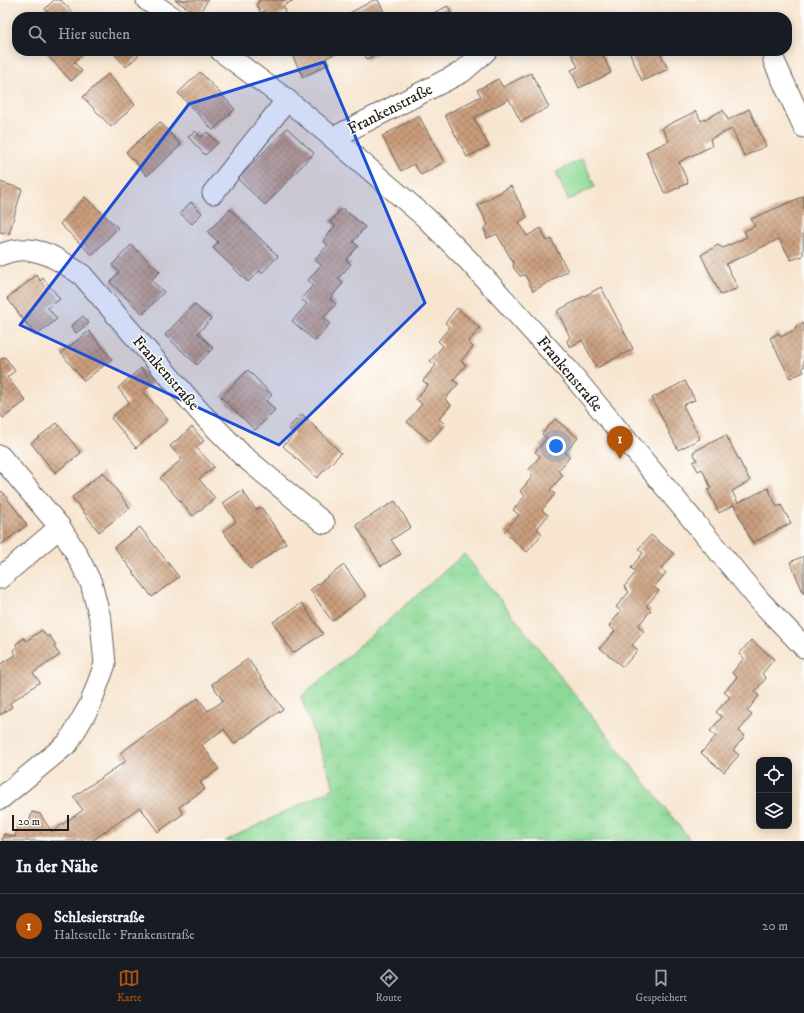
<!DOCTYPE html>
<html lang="de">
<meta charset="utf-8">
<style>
body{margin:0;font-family:"IM FELL DW Pica",serif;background:#242831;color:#f1f3f6}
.controls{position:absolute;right:12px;bottom:12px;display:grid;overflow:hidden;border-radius:8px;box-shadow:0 2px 10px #0003}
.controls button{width:36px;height:36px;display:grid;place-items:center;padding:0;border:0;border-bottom:1px solid #363941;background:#171b24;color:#f1f3f6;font:20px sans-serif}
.scale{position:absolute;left:12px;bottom:10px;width:57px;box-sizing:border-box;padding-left:4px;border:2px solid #1c1c1c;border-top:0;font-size:11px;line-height:14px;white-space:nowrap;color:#1c1c1c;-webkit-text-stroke:3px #fdfcf7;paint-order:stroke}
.you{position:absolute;left:556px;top:446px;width:14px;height:14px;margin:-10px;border:3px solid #fff;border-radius:50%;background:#1a73e8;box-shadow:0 0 0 6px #1a73e833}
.badge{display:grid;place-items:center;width:26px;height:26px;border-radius:50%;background:#b45309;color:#fff;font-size:13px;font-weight:700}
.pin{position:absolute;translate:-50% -33px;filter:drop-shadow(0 1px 2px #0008)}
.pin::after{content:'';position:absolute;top:21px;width:14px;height:12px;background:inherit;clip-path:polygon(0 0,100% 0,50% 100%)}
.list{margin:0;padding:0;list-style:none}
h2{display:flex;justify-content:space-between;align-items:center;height:52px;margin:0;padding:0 16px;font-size:17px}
h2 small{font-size:13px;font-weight:400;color:#9ea1a6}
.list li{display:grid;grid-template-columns:26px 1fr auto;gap:12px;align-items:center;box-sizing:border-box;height:64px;padding:0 16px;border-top:1px solid #363941}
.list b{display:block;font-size:15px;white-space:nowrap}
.list p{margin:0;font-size:13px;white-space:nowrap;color:#9ea1a6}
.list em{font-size:13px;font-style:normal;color:#9ea1a6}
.icon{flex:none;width:22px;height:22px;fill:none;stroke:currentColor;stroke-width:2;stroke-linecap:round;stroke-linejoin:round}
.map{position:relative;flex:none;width:804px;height:841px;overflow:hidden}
.search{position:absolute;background:#171b24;box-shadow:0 2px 10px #0003;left:12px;right:12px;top:12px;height:44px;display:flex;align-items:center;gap:10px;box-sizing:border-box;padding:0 14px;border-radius:16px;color:#9ea1a6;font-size:15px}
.sheet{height:116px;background:#171b24}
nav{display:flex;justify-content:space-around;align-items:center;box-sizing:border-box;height:56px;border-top:1px solid #363941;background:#171b24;font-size:11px;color:#9ea1a6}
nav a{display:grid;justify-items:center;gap:2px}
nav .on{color:#b45309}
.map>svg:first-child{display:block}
</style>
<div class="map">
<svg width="804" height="841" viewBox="0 0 804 841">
<defs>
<pattern id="park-tufts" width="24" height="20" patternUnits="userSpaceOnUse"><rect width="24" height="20" fill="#8cd997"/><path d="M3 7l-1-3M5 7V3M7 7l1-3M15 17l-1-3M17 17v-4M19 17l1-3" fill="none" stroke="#78ba82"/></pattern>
<pattern id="building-cross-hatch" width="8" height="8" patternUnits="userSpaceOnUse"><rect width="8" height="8" fill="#ca9e7d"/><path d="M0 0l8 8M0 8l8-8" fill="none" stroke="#a38066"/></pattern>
</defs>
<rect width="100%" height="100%" fill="#fdfcf7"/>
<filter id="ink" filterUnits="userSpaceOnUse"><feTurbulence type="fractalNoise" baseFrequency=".025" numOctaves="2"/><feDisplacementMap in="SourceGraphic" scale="8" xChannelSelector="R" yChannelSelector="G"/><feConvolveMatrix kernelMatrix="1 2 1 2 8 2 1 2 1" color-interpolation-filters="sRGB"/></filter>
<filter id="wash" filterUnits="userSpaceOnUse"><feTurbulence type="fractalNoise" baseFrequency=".012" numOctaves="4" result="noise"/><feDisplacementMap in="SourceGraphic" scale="16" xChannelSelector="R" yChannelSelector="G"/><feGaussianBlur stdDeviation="0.9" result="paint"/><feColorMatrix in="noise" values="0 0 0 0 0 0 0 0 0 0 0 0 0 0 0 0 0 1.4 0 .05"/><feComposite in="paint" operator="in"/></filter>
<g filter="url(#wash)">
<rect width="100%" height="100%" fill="#f7e5d0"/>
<polygon fill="#8cd997" stroke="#547a5a" points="583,159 595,187 568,200 556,172"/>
<polygon fill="url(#park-tufts)" stroke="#547a5a" points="464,554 691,841 225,841 334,788 301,697"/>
<g id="blocks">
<g fill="url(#building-cross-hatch)">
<polygon points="54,0 61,0 74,14 76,13 80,17 52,17 45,9"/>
<polygon points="175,0 208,0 198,15"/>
<polygon points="258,0 294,0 283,6 286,11 275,17 267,17 264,11 261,13 256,4 259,2"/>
<polygon points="374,0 378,0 387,17 345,17 344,16"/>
<polygon points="448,6 453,17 425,17"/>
<polygon points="44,51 85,51 74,62 82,71 71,81"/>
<polygon points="119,51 143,51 126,67 115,55"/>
<polygon points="290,51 340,51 326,58 329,64 303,77"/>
<polygon points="363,51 383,51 367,59"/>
<polygon points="570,51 601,51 611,73 579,88 571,70 578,67"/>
<polygon points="629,51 659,51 668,69 642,81"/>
<polygon points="200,72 235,109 213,130 178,93"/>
<polygon points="531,73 549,107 521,122 509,99 474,118 489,146 467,157 445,115 481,96 477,90 498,79 503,87"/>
<polygon points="108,74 135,105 111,127 83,97"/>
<polygon points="749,109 766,146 744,156 732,129 710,139 712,146 679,162 688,183 665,194 646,152 669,141 662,128 696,111 701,121 723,110 728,120"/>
<polygon points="419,116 444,162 421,175 414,164 401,171 382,136"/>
<polygon points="160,122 181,145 147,176 126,152"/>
<polygon points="287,128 314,153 265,205 238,179"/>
<polygon points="195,131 201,137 207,132 218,143 205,155 188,137"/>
<polygon points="0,182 22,189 9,234 0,232"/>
<polygon points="511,186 527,217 519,222 527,236 541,228 547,241 551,239 568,271 533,291 525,275 520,276 513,267 514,264 497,234 487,238 484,228 488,225 478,205"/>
<polygon points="804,196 803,256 791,260 779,239 726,264 738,288 721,295 701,255 718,245 723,248 747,237 744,231 755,226 751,219"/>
<polygon points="85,197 118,228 92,255 60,224"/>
<polygon points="191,202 202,213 192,224 180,213"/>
<polygon points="342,208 365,227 353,242 358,246 346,260 351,264 338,279 343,283 330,299 336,304 324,318 330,323 315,341 292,321 307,304 301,299 313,285 308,280 321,265 315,260 328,245 323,241 335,226 330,222"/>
<polygon points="230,209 278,256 262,273 259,271 248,282 213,248 218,242 208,232"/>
<polygon points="131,245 160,272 151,280 164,292 143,314 110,282 119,272 112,265"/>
<polygon points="37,275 40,281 43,278 60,299 48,308 57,319 36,336 7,298"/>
<polygon points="601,287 633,349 597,368 582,340 572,346 569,346 567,341 570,337 557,311"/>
<polygon points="194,304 211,319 198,333 213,348 197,365 165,335"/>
<polygon points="457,308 480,328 468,342 473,347 461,361 466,365 453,380 458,384 445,399 451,405 439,419 445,424 430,441 407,422 422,404 416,399 428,385 423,381 436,365 430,361 443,346 438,341 450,327 445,323"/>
<polygon points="83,316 89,323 76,333 71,326"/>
<polygon points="804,323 804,367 802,368 804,372 790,378 770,338 779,333 781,337 796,329 795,327"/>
<polygon points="89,331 112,359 84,381 61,353"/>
<polygon points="5,357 15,371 7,377 26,401 3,418 0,414 0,360"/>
<polygon points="141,368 153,383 143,391 168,420 136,448 111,418 129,402 118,388"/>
<polygon points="248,370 272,395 266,401 275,410 255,430 221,397"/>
<polygon points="685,381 695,400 683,405 700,439 678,450 652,398"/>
<polygon points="302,414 341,453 317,478 283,446 294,434 288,428"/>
<polygon points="555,419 578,438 565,453 570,457 558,471 563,475 550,490 555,494 542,510 548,515 537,529 542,534 527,552 504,532 519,515 513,510 525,496 520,491 533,476 528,471 540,456 535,452 547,438 542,434"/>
<polygon points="57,423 81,453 55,473 31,443"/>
<polygon points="192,427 204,441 196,447 214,467 199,479 215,498 193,516 160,478 182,459 170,446"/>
<polygon points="726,435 750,481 732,491 738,503 768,488 777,507 781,505 791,523 752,543 734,505 719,513 708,490 711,488 702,469 698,471 693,462 697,460 693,452"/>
<polygon points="103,472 130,508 99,532 72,497"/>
<polygon points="242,490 256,510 261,507 286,543 250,569 223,531 236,522 223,503"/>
<polygon points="2,491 27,525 0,545 0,493"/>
<polygon points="395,501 411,527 391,540 401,554 381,566 356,525"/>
<polygon points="140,527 179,577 152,597 114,547"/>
<polygon points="651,535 674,554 661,569 666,573 654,587 659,591 646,606 651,610 638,626 644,631 632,645 638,650 623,667 600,648 615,631 609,626 621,611 616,607 629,592 624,587 636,572 631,568 643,553 638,549"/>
<polygon points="804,556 804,594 790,562"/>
<polygon points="344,565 366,596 332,621 310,590"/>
<polygon points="302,603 323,634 293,653 273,622"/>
<polygon points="42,630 47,637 49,635 56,645 54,647 60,655 33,673 40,682 10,703 12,707 0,715 0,664 16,655 13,650 17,647 16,644 24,638 26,641"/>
<polygon points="751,640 774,659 762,674 766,678 755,692 759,696 747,711 752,715 739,731 745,736 733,750 739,755 724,772 701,753 716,736 710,731 722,717 716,712 730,697 724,692 737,677 732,673 744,658 739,654"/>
<polygon points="248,659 283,709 234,744 224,729 202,745 219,769 200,782 205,789 179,807 183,814 158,832 140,807 92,841 2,841 4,834 15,837 18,824 28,826 32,812 40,814 52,832 70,819 83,810 73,797 126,761 120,753 198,698 208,711 223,701 212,684"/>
</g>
</g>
</g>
<g filter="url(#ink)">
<use href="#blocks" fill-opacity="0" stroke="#69625b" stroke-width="1"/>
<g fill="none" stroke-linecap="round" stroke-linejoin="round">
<defs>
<g id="minor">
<polyline points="147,0 172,17"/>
<polyline points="221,51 287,100 333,138 425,217 468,260 569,371 760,601 804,647"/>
<polyline points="774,61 804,127"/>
<polyline points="333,138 462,72 486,51"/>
<polyline points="213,193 287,100"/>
<path d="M0 255C32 241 56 257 82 275L200 412 242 455 324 523"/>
<polyline points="0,456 60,527 76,553 91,583 101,622 105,664 90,705 68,743 0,799"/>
<polyline points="0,578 60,527"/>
</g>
</defs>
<use href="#minor" stroke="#69625b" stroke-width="23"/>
<use href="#minor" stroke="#fff" stroke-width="21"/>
</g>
</g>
<path fill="#1d4ed8" fill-opacity="0.2" stroke="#1d4ed8" stroke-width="3" stroke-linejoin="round" d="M324 62 425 303 279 445 20 325 189 104Z"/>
<g text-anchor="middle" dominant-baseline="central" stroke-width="3" stroke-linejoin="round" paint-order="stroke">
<g font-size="16" fill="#1c1c1c" stroke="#fdfcf7">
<text transform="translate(390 109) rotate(-27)">Frankenstraße</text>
<text transform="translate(166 373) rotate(49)">Frankenstraße</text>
<text transform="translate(570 374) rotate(50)">Frankenstraße</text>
</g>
</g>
</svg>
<div class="controls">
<button><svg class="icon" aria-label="locate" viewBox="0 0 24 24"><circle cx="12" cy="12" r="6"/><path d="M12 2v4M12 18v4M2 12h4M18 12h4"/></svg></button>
<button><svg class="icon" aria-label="layers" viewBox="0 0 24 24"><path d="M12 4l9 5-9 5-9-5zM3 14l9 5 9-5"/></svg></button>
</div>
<div class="scale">20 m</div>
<div class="you"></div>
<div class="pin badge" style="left:620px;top:459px">1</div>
<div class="search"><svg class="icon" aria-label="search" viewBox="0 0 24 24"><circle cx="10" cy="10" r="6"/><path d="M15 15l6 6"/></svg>Hier suchen</div>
</div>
<section class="sheet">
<h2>In der Nähe<small></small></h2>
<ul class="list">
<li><span class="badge">1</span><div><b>Schlesierstraße</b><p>Haltestelle · Frankenstraße</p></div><em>20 m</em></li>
</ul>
</section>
<nav>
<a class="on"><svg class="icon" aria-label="map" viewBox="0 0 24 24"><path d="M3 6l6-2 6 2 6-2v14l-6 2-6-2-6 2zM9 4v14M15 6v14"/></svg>Karte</a>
<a><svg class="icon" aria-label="directions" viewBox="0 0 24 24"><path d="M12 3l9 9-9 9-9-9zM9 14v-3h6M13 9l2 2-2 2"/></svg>Route</a>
<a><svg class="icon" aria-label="saved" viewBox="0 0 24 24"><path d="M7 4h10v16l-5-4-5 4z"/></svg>Gespeichert</a>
</nav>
